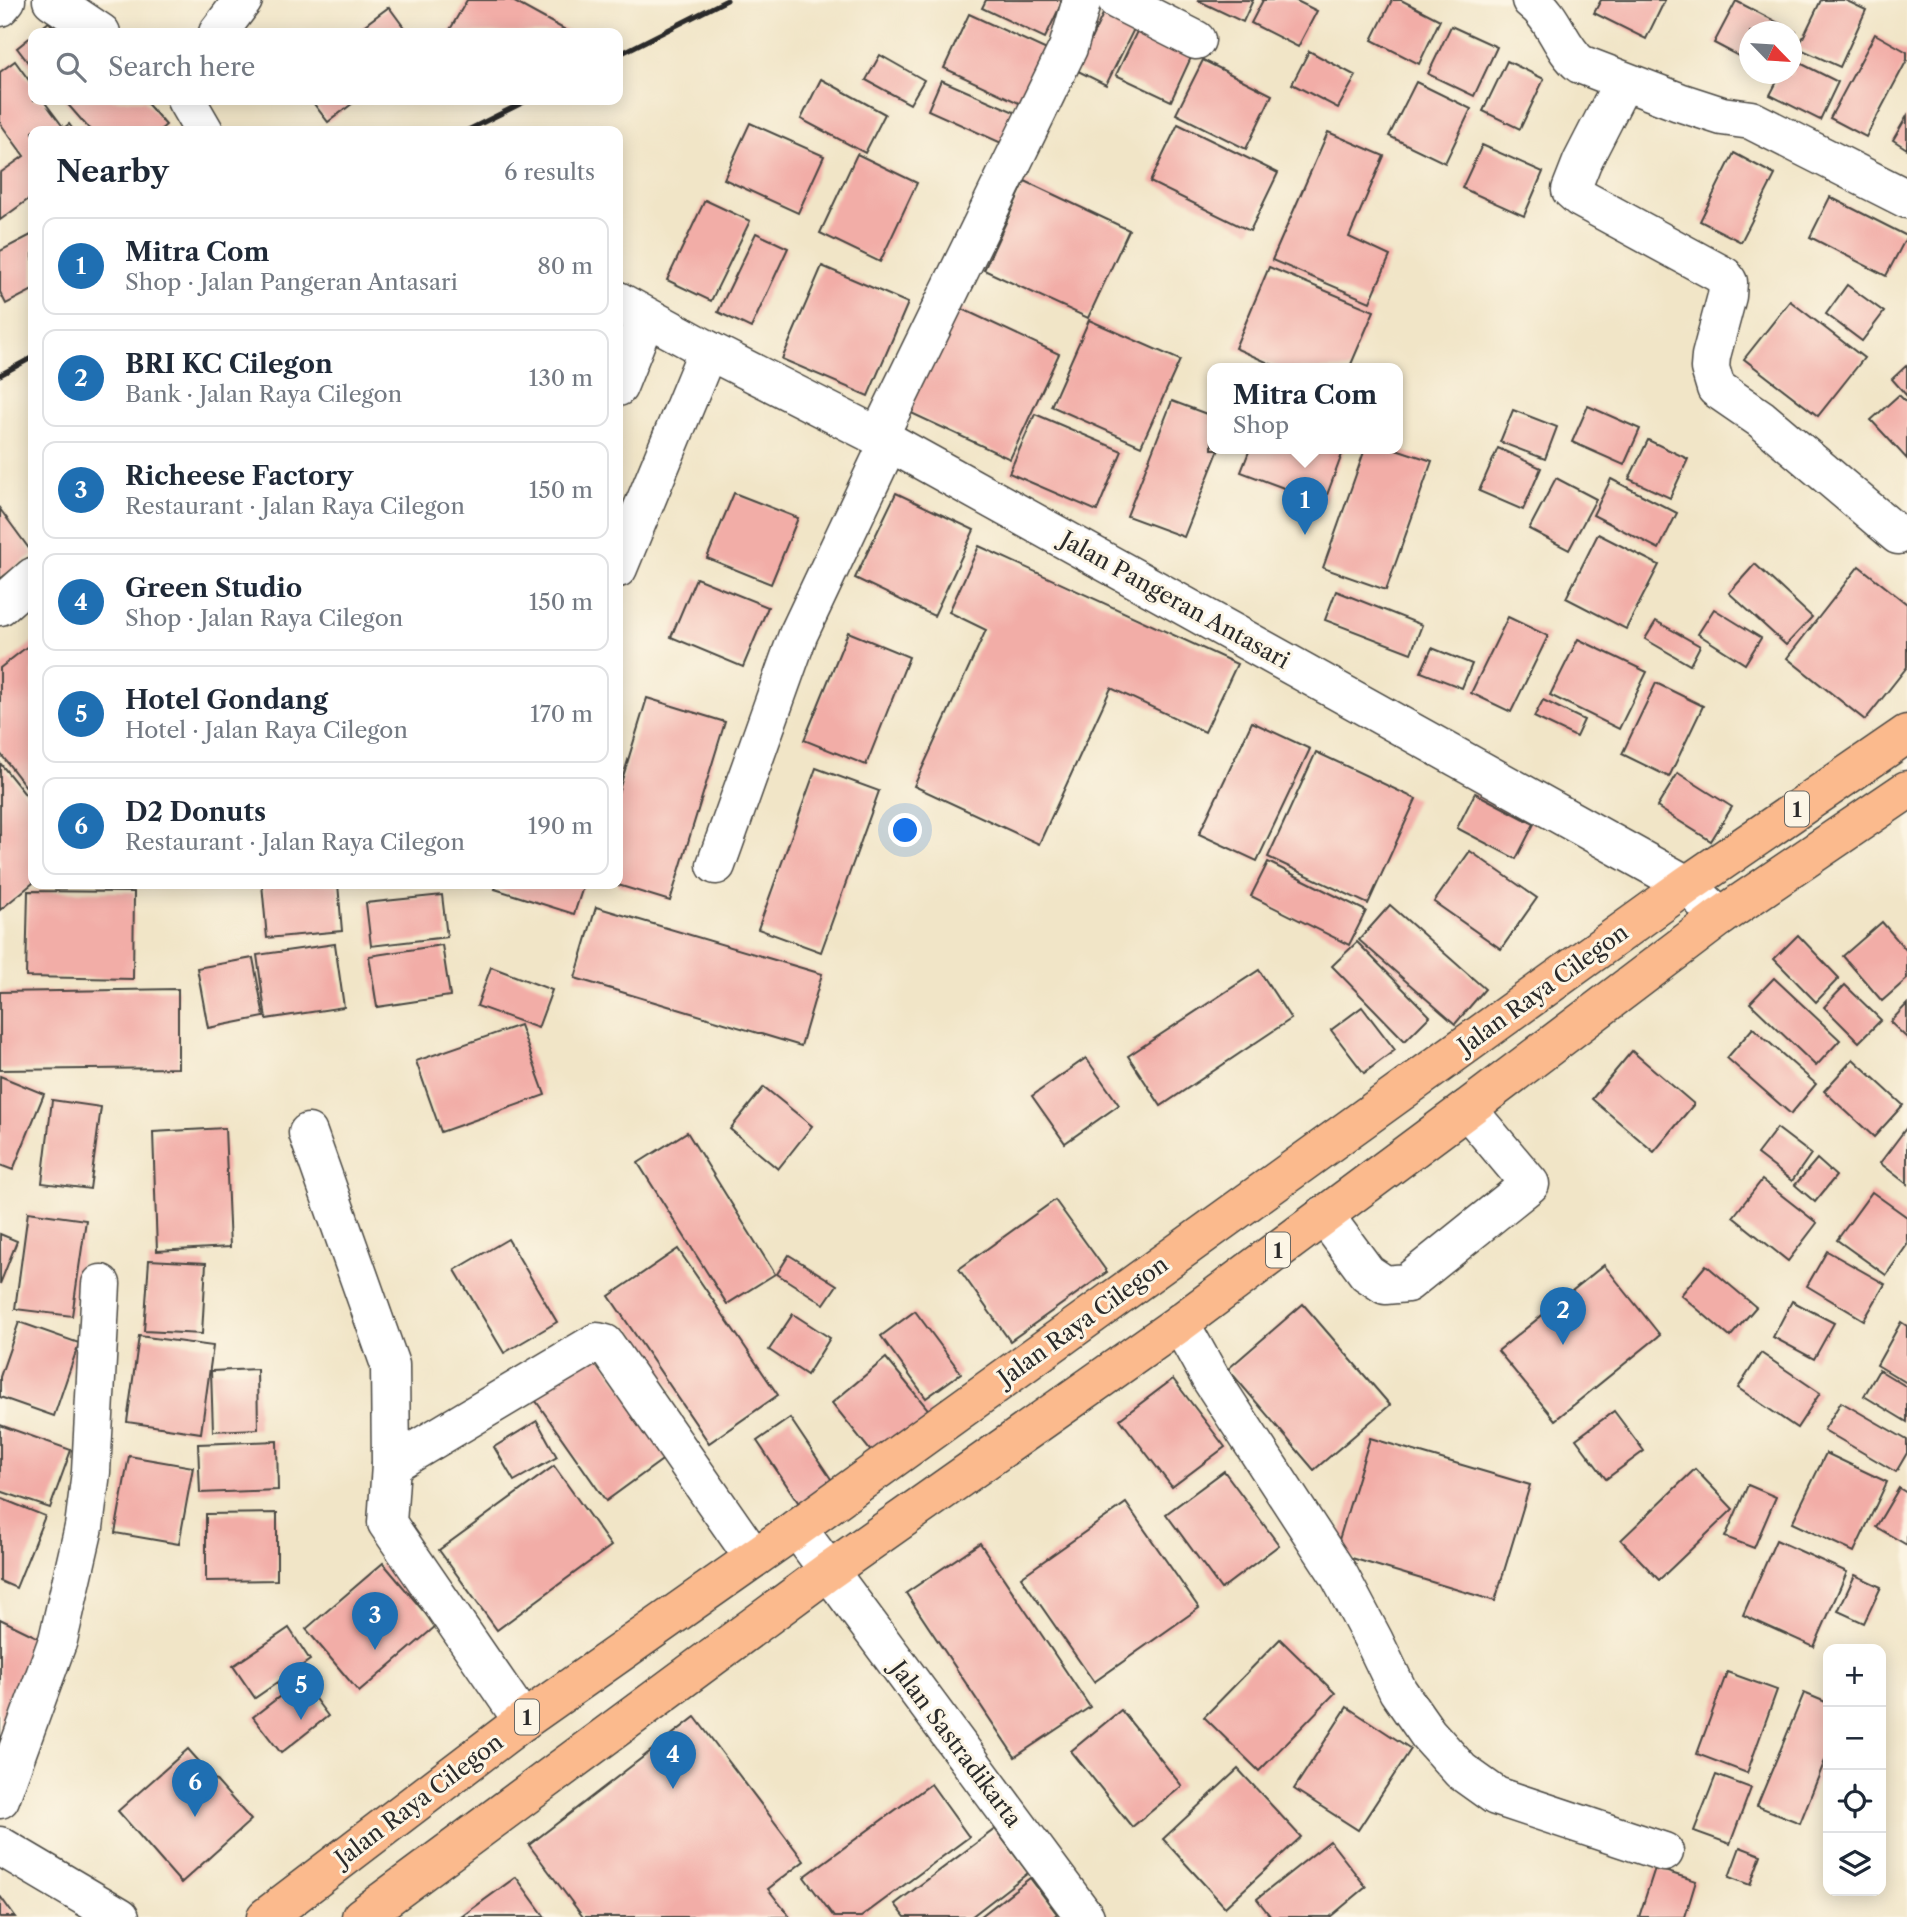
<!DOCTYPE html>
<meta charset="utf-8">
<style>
body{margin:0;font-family:"Libre Caslon Text",serif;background:#f6f6f7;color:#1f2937}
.controls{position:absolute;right:21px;bottom:21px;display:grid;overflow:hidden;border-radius:14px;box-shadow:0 4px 18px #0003}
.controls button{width:63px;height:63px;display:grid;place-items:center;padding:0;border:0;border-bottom:2px solid #e0e1e3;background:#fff;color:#1f2937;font:35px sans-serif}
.compass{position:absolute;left:1739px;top:21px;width:63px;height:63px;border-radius:50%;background:#fff;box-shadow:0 4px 18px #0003;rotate:115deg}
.you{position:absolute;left:906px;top:831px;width:24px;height:24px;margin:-18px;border:5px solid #fff;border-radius:50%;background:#1a73e8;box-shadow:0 0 0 10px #1a73e833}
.badge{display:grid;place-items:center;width:46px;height:46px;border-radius:50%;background:#1f6fb2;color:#fff;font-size:23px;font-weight:700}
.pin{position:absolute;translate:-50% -58px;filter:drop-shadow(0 2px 4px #0008)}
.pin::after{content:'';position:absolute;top:37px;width:24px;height:21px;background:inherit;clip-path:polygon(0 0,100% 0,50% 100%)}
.popup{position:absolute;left:1207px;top:363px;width:196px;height:91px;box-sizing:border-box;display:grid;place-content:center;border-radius:14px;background:#fff;filter:drop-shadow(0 2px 5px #0005);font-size:23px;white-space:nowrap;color:#747a83}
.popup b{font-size:26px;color:#1f2937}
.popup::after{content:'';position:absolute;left:50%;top:100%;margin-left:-14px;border:14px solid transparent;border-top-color:#fff}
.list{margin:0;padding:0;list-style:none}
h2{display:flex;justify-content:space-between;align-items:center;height:91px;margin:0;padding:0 28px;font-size:30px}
h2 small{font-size:23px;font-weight:400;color:#747a83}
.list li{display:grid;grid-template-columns:46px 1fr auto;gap:21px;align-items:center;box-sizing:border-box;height:98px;margin:0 14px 14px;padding:0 14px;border:2px solid #e0e1e3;border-radius:14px}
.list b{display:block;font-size:26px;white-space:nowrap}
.list p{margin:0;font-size:23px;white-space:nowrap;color:#747a83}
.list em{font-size:23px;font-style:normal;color:#747a83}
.icon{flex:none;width:38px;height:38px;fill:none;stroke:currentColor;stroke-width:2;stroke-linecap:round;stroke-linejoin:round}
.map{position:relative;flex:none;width:1907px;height:1917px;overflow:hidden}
.search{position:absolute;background:#fff;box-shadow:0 4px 18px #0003;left:28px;top:28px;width:595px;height:77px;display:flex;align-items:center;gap:18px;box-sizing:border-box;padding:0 24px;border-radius:14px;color:#747a83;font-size:26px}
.panel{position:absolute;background:#fff;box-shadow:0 4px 18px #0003;left:28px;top:126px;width:595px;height:763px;border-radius:14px}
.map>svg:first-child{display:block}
</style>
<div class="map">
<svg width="1907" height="1917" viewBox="0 0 1907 1917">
<rect width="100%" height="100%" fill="#fcf5e5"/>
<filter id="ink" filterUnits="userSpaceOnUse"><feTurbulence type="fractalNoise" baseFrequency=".0143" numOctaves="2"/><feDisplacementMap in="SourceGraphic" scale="14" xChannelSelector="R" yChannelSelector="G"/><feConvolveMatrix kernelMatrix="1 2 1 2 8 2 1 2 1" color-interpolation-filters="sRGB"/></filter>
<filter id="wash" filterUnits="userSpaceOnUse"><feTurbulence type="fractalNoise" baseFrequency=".00686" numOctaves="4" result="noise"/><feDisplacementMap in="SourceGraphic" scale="28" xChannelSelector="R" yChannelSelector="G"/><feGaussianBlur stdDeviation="1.57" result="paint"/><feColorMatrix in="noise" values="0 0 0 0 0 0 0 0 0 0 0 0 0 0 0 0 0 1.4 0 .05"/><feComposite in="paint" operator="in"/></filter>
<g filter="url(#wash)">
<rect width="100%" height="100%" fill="#f1e5c7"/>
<g id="blocks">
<g fill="#f2ada7">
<polygon points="467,0 511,0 571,33 448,33"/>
<polygon points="986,0 1063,0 1045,38 982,8"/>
<polygon points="1197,0 1253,0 1243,22"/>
<polygon points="1263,0 1295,0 1317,11 1298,47 1251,23"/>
<polygon points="1392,0 1401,0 1440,20 1419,64 1372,40"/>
<polygon points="1601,0 1665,0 1646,39 1594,13"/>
<polygon points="1821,0 1845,0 1866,10 1840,67 1798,48"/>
<polygon points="1736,1 1796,32 1792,41 1792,32 1750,32 1750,62 1714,43"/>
<polygon points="389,7 408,33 354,33"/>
<polygon points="969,14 1049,51 1023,105 944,68"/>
<polygon points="1103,14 1134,29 1106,85 1076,70"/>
<polygon points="49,22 58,33 35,33"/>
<polygon points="1140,25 1194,51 1171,101 1116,75"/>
<polygon points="1451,26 1497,47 1474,96 1428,74"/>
<polygon points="1875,34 1907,52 1907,60 1866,137 1830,118"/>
<polygon points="33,35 33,69 17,48"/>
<polygon points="1309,51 1356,76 1338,108 1292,84"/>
<polygon points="880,55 924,80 910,104 866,80"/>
<polygon points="1792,59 1838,82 1820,120 1770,95 1781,74 1792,74"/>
<polygon points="1203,60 1272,95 1246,149 1176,114"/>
<polygon points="15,61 33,86 33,100 43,100 64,128 69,124 74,131 33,131 33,196 0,220 0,173 24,156 0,123 0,72"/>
<polygon points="1507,61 1544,79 1520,129 1483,111"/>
<polygon points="821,79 885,114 865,153 801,119"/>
<polygon points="941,80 1021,115 1008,146 928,110"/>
<polygon points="1416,82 1471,109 1445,163 1389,136"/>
<polygon points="64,100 144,100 166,125 159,131 91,131"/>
<polygon points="311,100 357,100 328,122"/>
<polygon points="1907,116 1907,149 1893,140"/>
<polygon points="750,123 824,156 798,213 724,179"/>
<polygon points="1178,124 1278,173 1250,231 1150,182"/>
<polygon points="1328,132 1384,156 1349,237 1390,256 1370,302 1272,260"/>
<polygon points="1482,145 1543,172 1524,216 1462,188"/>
<polygon points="1734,153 1775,175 1741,242 1700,221"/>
<polygon points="857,154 917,183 880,262 820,233"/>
<polygon points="1025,181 1129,230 1088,318 984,270"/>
<polygon points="1830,197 1907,236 1886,276 1810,237"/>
<polygon points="705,200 750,221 711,301 667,280"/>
<polygon points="756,233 788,248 751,328 718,312"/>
<polygon points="33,234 33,290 6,304 0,292 0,251"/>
<polygon points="822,266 908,303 868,396 782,359"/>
<polygon points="1269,267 1374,311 1349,369 1282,369 1235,348"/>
<polygon points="1847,285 1884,312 1862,341 1826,314"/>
<polygon points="1790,301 1864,358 1818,416 1744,359"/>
<polygon points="956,306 1059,354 1010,459 907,411"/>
<polygon points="1089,320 1180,360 1141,446 1051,406"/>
<polygon points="1907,365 1907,396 1892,379"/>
<polygon points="1899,395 1907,403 1907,459 1871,420"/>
<polygon points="1172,401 1212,416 1212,449 1219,449 1184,537 1127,516"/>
<polygon points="1588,406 1640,429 1624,465 1572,442"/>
<polygon points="1513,410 1557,427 1545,459 1500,442"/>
<polygon points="1035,414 1122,451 1097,511 1009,473"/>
<polygon points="1648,440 1688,459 1670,498 1629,479"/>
<polygon points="1498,448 1541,468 1523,510 1479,491"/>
<polygon points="1250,449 1344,449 1324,503 1241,472"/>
<polygon points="1365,449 1396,449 1432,461 1386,590 1323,568"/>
<polygon points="1556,478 1596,499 1569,550 1529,529"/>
<polygon points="1611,479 1677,513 1659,549 1593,515"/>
<polygon points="734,493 798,518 771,584 707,558"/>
<polygon points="896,493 974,530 934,616 855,578"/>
<polygon points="0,509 33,554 0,579"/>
<polygon points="1598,534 1659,565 1626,629 1566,598"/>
<polygon points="979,546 1237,664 1205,732 1111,688 1039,844 914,786 986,630 949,612"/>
<polygon points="1755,564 1812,617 1786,645 1729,593"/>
<polygon points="1859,566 1907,604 1907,667 1865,720 1787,658"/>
<polygon points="696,578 768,607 743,667 671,637"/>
<polygon points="1336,591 1422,625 1411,653 1325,620"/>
<polygon points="1714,609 1761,638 1745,664 1698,634"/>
<polygon points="1508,617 1548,636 1511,712 1471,693"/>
<polygon points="1656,621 1700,646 1690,665 1645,639"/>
<polygon points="848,632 909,657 866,765 804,740"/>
<polygon points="1578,639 1647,672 1619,729 1550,695"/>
<polygon points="33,642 33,796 0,753 0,668"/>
<polygon points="1432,648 1472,664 1462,688 1421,672"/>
<polygon points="1656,683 1703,706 1669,777 1622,754"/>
<polygon points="647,698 725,722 670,901 618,885 618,793"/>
<polygon points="1543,700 1584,720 1576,737 1534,717"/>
<polygon points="1252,722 1310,749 1257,861 1199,834"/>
<polygon points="1316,752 1416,799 1368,904 1268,857"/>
<polygon points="0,763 33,804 33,883 0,910"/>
<polygon points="816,768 879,791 821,952 758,929"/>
<polygon points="1678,773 1732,807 1711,841 1657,807"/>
<polygon points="1475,793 1534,824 1516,859 1457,828"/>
<polygon points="1470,851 1537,898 1501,949 1434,902"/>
<polygon points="1268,862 1366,911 1349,945 1251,896"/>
<polygon points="262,884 338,884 342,931 267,938"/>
<polygon points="497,884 584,884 574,914 495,889"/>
<polygon points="28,891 134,892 133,979 26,977"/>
<polygon points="442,895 447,937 371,946 366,903"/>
<polygon points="1390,905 1485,989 1455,1024 1359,940"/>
<polygon points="596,907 822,974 801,1046 575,978"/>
<polygon points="1882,922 1907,951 1907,979 1882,1001 1843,956"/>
<polygon points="1798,935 1839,978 1816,1002 1774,959"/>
<polygon points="1357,942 1430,1016 1405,1041 1332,966"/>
<polygon points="335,944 344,1007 266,1019 257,955"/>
<polygon points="442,945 450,996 377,1007 369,956"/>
<polygon points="253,958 264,1017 208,1028 197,968"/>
<polygon points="491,967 552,990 538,1028 477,1006"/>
<polygon points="1259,970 1291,1019 1161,1106 1128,1056"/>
<polygon points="1774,978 1840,1040 1816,1066 1750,1003"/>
<polygon points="1845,985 1881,1020 1859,1042 1824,1007"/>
<polygon points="178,989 178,1068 0,1070 0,992"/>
<polygon points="1907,1004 1907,1038 1890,1022"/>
<polygon points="1362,1007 1395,1050 1364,1073 1331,1030"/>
<polygon points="520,1025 545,1095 441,1132 416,1061"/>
<polygon points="1753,1028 1816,1084 1791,1114 1727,1058"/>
<polygon points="1632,1051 1694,1104 1654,1152 1592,1099"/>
<polygon points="1086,1058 1119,1105 1065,1143 1032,1096"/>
<polygon points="1853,1059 1903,1105 1874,1137 1824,1091"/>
<polygon points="0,1076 44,1094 13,1170 0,1165"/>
<polygon points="764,1087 812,1126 778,1169 730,1129"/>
<polygon points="52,1100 101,1107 90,1189 42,1183"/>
<polygon points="1907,1127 1907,1184 1880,1163"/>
<polygon points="225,1128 230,1247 157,1251 153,1132"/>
<polygon points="1777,1128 1811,1154 1792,1181 1757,1154"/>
<polygon points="687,1132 775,1274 727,1304 638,1163"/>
<polygon points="1817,1159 1836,1176 1815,1202 1795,1185"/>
<polygon points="1762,1180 1817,1223 1788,1261 1733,1217"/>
<polygon points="1872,1192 1907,1217 1907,1245 1886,1275 1837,1240"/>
<polygon points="1055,1200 1107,1272 1010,1341 959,1269"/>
<polygon points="28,1212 86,1220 72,1316 15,1309"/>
<polygon points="0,1234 17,1241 0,1284"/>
<polygon points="508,1239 557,1322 504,1353 455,1270"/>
<polygon points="678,1249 778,1395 709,1443 609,1296"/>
<polygon points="1827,1251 1885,1284 1864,1320 1807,1286"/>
<polygon points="789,1255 837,1285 824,1304 777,1274"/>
<polygon points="149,1260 206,1263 202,1334 144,1331"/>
<polygon points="1604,1265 1660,1335 1555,1420 1498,1351"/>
<polygon points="1706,1265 1756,1307 1730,1337 1681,1295"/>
<polygon points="1792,1301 1834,1323 1814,1359 1773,1337"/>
<polygon points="1303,1304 1390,1405 1314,1470 1228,1369"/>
<polygon points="915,1311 961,1373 926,1398 881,1336"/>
<polygon points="793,1314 830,1338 807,1375 769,1350"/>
<polygon points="19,1322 79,1343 54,1416 0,1397 0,1377"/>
<polygon points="1901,1322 1907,1326 1907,1383 1877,1365"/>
<polygon points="139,1336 213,1346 201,1433 127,1422"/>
<polygon points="595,1349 669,1455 606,1501 531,1394"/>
<polygon points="1761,1353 1820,1393 1797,1428 1738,1388"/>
<polygon points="886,1358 936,1419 881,1464 832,1403"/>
<polygon points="257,1369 258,1429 213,1431 211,1371"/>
<polygon points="1879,1370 1907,1387 1907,1422 1864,1396"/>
<polygon points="1173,1379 1225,1447 1172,1487 1120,1419"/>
<polygon points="1841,1402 1907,1440 1907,1453 1896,1472 1824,1430"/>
<polygon points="1614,1411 1644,1451 1606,1479 1576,1439"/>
<polygon points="790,1418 833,1482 800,1505 757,1441"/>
<polygon points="537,1421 557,1457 514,1481 494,1447"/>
<polygon points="0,1425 71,1450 50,1508 0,1491"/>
<polygon points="1370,1438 1530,1485 1495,1601 1335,1553"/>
<polygon points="277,1441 278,1490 200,1493 198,1444"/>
<polygon points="1826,1453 1887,1482 1854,1552 1792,1523"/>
<polygon points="129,1456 193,1467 179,1544 115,1533"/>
<polygon points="554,1466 611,1546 497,1630 439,1550"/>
<polygon points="1695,1469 1733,1509 1659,1580 1621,1540"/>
<polygon points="1224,1471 1279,1545 1221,1589 1166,1514"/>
<polygon points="1748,1485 1776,1497 1754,1548 1725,1537"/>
<polygon points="1899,1488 1907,1493 1907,1545 1876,1527"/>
<polygon points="0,1498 45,1516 16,1588 0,1581"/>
<polygon points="1126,1503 1199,1608 1094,1682 1021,1577"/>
<polygon points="277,1513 277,1580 206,1581 206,1514"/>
<polygon points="1776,1540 1847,1572 1814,1647 1743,1615"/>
<polygon points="980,1543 1090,1707 1015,1757 906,1593"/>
<polygon points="383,1563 436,1626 359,1692 306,1629"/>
<polygon points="1855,1575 1881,1587 1864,1623 1838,1611"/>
<polygon points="0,1619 49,1643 0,1743"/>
<polygon points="289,1628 310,1660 255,1698 233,1666"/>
<polygon points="1280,1639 1335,1693 1259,1771 1204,1717"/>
<polygon points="1727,1672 1777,1690 1747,1773 1697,1754"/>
<polygon points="301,1680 328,1716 281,1753 253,1717"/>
<polygon points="1804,1693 1828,1703 1828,1753 1800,1823 1757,1806"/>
<polygon points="1347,1707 1411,1749 1358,1830 1294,1789"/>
<polygon points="1121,1710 1182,1786 1132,1827 1071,1751"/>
<polygon points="695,1717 804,1861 768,1889 790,1917 583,1917 529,1845"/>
<polygon points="188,1749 251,1820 181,1883 118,1811"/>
<polygon points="1238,1769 1301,1837 1225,1907 1163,1839"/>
<polygon points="1716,1775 1751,1788 1730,1844 1694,1831"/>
<polygon points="931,1784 969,1837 861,1917 834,1917 804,1877"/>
<polygon points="995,1829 1028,1873 971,1917 905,1917 895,1904"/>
<polygon points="1330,1841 1366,1887 1330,1917 1271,1917 1257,1899"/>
<polygon points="1740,1847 1761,1855 1750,1885 1729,1877"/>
<polygon points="1655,1868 1696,1881 1685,1917 1639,1917"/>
<polygon points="516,1877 545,1917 461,1917"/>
<polygon points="1030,1878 1057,1914 1053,1917 980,1917"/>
<polygon points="0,1896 15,1917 0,1917"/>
</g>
</g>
</g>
<g filter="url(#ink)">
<use href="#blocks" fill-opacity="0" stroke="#494742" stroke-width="2"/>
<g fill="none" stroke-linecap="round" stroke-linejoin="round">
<defs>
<g id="minor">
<polyline points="52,0 101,33"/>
<polyline points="1117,0 1196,40"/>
<path d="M1531 0C1555 18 1559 46 1580 64L1679 102 1722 116 1751 120 1907 199"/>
<polyline points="0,7 6,0"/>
<polyline points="218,33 243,0"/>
<polyline points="1623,82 1582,162 1571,190 1580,198 1724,276 1728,282 1727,296 1711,356 1710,368 1716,388 1761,419 1898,535"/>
<polyline points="186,100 204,131"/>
<polyline points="618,301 708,350 889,442 1687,885 1720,917"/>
<polyline points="618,387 646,317"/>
<polyline points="879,436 1068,48 1082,0"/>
<polyline points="618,568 708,350"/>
<polyline points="0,606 33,577"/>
<polyline points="716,865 798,635 889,442"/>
<polyline points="308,1133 390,1365 391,1465 597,1342 605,1344 754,1558"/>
<polyline points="1324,1215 1367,1273 1385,1285 1407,1283 1530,1184 1467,1109"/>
<polyline points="1180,1323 1211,1379 1339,1575 1374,1641 1398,1691 1428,1734 1461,1771 1496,1796 1664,1852"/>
<polyline points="391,1465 387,1523 523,1721"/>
<polyline points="797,1528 1085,1917"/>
<polyline points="0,1799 58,1640 84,1527 91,1472 101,1284"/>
<polyline points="0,1846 120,1917"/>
</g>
<g id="highway">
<polyline points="266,1917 523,1721 797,1528 1687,885 1907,734"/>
<polyline points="361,1917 827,1572 1180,1323 1467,1109 1720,917 1907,790"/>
</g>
</defs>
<use href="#minor" stroke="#494742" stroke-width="41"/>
<use href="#highway" stroke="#494742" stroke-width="41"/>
<use href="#minor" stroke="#fff" stroke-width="38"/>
<use href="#highway" stroke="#fbba8d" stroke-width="38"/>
<g stroke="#2b2b2b" stroke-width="5">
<polyline points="618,55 727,0"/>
<polyline points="466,131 528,100"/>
<polyline points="0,375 33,357"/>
</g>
</g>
</g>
<g text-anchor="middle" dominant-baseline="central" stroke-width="6" stroke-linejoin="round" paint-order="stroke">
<g fill="#fcf5e5" stroke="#6a6863" stroke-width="2">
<rect x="1785" y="791.5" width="24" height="35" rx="5"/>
<rect x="1266" y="1232.5" width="24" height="35" rx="5"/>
<rect x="515" y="1699.5" width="24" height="35" rx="5"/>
</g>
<g font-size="21" font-weight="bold" fill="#2b2b2b">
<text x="1797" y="809">1</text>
<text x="1278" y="1250">1</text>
<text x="527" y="1717">1</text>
</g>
<g font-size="23" fill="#2b2b2b" stroke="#fcf5e5">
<text transform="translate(1175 600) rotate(29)">Jalan Pangeran Antasari</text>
<text transform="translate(1543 989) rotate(-36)">Jalan Raya Cilegon</text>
<text transform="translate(1083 1321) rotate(-36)">Jalan Raya Cilegon</text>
<text transform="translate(956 1744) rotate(53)">Jalan Sastradikarta</text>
<text transform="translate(419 1800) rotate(-37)">Jalan Raya Cilegon</text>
</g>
</g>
</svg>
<div class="controls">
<button>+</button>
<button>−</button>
<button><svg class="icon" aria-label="locate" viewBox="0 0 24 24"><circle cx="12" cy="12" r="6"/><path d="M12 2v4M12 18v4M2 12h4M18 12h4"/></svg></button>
<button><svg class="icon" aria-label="layers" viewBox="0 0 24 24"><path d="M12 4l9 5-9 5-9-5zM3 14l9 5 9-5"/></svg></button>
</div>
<svg class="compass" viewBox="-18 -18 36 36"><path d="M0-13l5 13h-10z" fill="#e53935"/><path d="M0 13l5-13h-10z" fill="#747a83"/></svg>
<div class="you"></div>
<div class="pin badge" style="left:1305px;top:535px">1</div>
<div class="popup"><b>Mitra Com</b>Shop</div>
<div class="pin badge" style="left:1563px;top:1345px">2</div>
<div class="pin badge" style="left:375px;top:1650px">3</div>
<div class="pin badge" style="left:673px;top:1789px">4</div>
<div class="pin badge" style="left:301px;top:1720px">5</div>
<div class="pin badge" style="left:195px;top:1817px">6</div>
<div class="search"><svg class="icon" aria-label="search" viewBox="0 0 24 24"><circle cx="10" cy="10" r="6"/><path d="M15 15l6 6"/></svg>Search here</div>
<section class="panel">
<h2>Nearby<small>6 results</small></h2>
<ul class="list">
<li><span class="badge">1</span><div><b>Mitra Com</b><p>Shop · Jalan Pangeran Antasari</p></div><em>80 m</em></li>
<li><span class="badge">2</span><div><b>BRI KC Cilegon</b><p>Bank · Jalan Raya Cilegon</p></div><em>130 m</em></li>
<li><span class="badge">3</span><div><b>Richeese Factory</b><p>Restaurant · Jalan Raya Cilegon</p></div><em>150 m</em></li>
<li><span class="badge">4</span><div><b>Green Studio</b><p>Shop · Jalan Raya Cilegon</p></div><em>150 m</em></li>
<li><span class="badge">5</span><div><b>Hotel Gondang</b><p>Hotel · Jalan Raya Cilegon</p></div><em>170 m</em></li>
<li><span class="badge">6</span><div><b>D2 Donuts</b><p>Restaurant · Jalan Raya Cilegon</p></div><em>190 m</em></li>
</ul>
</section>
</div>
